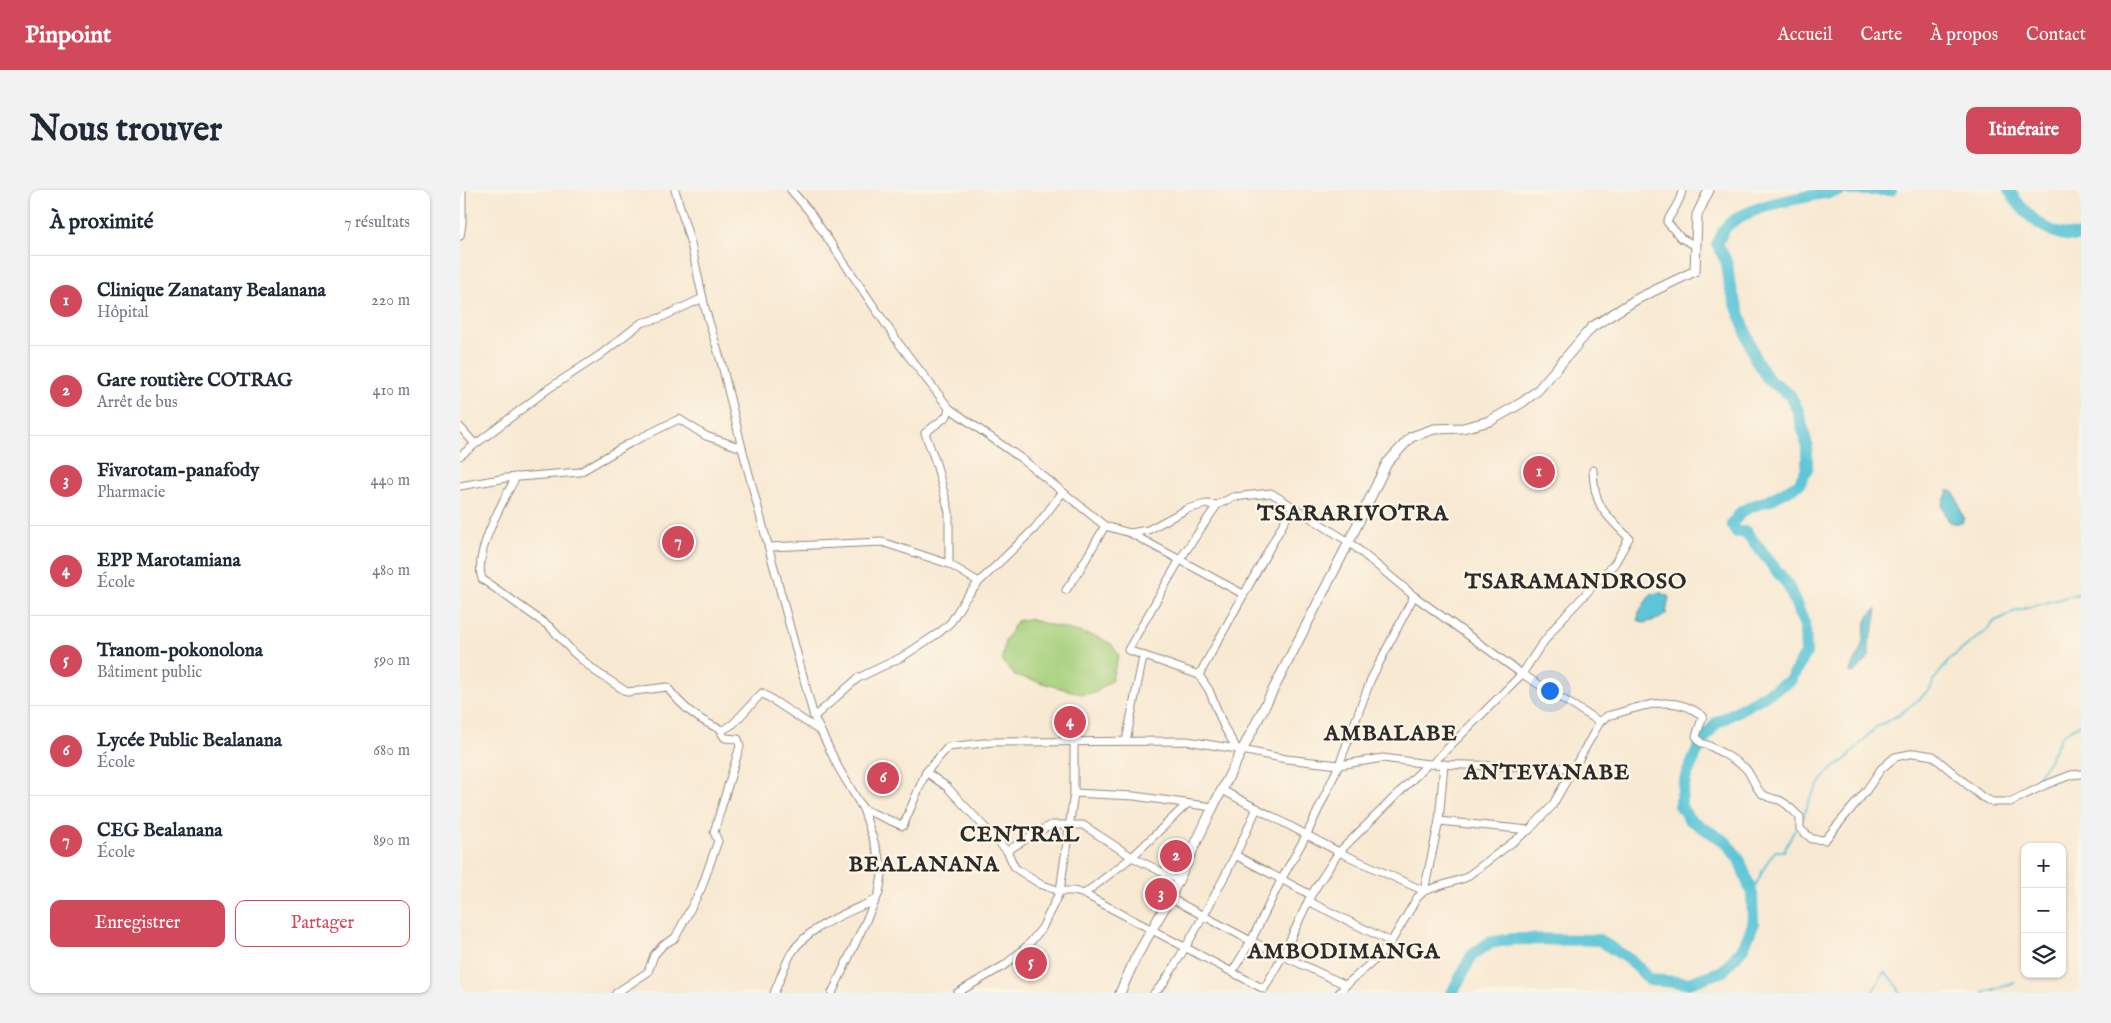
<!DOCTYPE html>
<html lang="fr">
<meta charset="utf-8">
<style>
body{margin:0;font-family:"IM FELL English",serif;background:#f2f2f3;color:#1f2937}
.controls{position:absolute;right:15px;bottom:15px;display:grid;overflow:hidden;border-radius:10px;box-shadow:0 1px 4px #0004}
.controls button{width:45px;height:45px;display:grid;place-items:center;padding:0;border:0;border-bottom:1px solid #e0e1e3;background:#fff;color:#1f2937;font:25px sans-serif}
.you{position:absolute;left:1089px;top:500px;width:18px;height:18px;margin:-12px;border:4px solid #fff;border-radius:50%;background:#1a73e8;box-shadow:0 0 0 8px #1a73e833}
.badge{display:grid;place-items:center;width:32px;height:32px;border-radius:50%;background:#d1495b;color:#fff;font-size:16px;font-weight:700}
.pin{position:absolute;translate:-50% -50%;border:2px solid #fff;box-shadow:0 1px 5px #0006}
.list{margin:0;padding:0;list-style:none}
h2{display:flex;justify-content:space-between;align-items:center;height:65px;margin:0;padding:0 20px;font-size:21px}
h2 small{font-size:16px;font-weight:400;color:#747a83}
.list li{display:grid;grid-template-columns:32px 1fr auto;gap:15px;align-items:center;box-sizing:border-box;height:90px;padding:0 20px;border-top:1px solid #e0e1e3}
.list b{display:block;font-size:19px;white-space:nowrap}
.list p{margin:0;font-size:16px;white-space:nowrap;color:#747a83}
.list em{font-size:16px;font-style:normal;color:#747a83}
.actions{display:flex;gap:10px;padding:15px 20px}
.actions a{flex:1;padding:11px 0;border:1px solid #d1495b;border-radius:10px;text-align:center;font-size:18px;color:#d1495b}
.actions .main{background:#d1495b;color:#fff}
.icon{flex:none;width:28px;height:28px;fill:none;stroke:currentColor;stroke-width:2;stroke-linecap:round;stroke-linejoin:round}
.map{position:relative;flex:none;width:1621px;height:803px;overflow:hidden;border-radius:10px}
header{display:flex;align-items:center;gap:30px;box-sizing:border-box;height:70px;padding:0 25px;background:#d1495b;color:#fff}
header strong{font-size:24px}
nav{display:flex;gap:28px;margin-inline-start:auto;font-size:18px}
.intro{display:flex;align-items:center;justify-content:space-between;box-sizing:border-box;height:120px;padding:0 30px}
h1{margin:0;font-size:35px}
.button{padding:12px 22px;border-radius:10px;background:#d1495b;color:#fff;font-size:18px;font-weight:700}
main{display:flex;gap:30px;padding:0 30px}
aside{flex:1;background:#fff;border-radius:10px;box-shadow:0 1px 4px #0004}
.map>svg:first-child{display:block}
</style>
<header>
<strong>Pinpoint</strong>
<nav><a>Accueil</a><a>Carte</a><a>À propos</a><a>Contact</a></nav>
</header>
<div class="intro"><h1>Nous trouver</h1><a class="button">Itinéraire</a></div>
<main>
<aside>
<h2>À proximité<small>7 résultats</small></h2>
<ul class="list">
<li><span class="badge">1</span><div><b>Clinique Zanatany Bealanana</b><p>Hôpital</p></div><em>220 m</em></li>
<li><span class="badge">2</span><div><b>Gare routière COTRAG</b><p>Arrêt de bus</p></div><em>410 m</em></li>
<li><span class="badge">3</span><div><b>Fivarotam-panafody</b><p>Pharmacie</p></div><em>440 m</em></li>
<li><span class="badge">4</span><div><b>EPP Marotamiana</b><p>École</p></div><em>480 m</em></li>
<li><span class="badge">5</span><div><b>Tranom-pokonolona</b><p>Bâtiment public</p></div><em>590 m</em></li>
<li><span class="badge">6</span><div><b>Lycée Public Bealanana</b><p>École</p></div><em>680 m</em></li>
<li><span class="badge">7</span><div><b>CEG Bealanana</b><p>École</p></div><em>890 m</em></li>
</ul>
<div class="actions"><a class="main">Enregistrer</a><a>Partager</a></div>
</aside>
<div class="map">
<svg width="1621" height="803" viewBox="0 0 1621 803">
<rect width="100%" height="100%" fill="#fcf5e5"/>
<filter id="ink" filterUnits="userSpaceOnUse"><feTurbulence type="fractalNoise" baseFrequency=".02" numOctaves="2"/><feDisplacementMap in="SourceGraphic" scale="10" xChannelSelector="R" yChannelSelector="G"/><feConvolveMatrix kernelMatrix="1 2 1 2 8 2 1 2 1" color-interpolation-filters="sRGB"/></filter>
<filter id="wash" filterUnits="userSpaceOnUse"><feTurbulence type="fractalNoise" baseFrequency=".0096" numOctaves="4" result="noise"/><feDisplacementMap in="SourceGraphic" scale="20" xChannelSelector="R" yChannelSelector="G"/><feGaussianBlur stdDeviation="1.12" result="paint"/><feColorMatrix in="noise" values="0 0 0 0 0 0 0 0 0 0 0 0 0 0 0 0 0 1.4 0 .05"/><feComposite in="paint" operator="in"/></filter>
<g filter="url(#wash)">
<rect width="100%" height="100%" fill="#f8e9d3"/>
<polygon fill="#a6d07b" stroke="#687e53" points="568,429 641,448 651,454 659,465 651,491 635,503 622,504 554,485 542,470 545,451 557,431"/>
<g fill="#5bc5d7" stroke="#437881">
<path d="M1488 301H1492C1499 308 1499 320 1504 328L1502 333H1492L1488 330 1482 316Z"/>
<polygon points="1199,402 1209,407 1206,424 1199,429 1184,433 1178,430 1179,422 1190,405"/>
<path d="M1417 419 1413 442 1409 451V467L1395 482 1390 483C1390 474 1398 467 1401 458 1406 445 1402 425 1417 419Z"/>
</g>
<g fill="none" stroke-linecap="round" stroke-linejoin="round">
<g stroke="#5bc5d7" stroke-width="2">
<polyline points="1569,599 1588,572 1602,545 1621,534"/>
<polyline points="1343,628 1351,606 1368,582 1385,570 1416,537 1439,525 1457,511 1471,498 1473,491 1491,468 1526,441 1535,431 1556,421 1621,403"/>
<path d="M1292 704C1299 688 1305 674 1315 661H1324L1335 639"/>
<polyline points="1412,803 1424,782 1435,792 1440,803"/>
<polyline points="1523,803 1555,792"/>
</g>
<g stroke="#5bc5d7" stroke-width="12">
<polyline points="1390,0 1431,0"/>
<path d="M1549 0C1560 19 1579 38 1601 44 1607 46 1615 46 1621 46"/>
<path d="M992 803 1012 765 1029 753 1052 749 1139 750 1172 771 1190 790 1229 793 1263 781 1283 758 1293 735 1292 704 1280 671 1266 652 1229 629 1220 615 1226 586 1241 553 1256 533 1330 491 1346 463 1345 436 1328 395 1286 342H1276L1272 334 1281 322 1292 316 1308 311 1339 294 1347 279V255L1338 221 1330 205 1308 189 1295 168 1270 97 1267 73 1257 53C1260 48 1263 40 1267 36 1289 14 1351 6 1381 0"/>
</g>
</g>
</g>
<g filter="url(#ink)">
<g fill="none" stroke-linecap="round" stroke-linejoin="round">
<defs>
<g id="minor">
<polyline points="215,0 231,54 245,118 262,175 282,258 354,527 378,577 403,619 423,679 419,703 372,803"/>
<polyline points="331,0 349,21 440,155 489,218 562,269 645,336 670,343 688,340 727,319 746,314 757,315"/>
<path d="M1222 0C1221 12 1212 21 1207 32L1221 48 1236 56"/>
<polyline points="0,46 2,34 2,0"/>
<polyline points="489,218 487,226 465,243 476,273 489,322 489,374"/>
<polyline points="0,237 15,254"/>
<polyline points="0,266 88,199 140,165 181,133 200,128 243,108"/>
<path d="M56 287C43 311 13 363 22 389L90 437 112 461 135 481 167 502 207 497C222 517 240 532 263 540L273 534 302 503 360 541"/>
<polyline points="0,296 46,288 120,282 170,253 219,229 246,246 282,258"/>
<polyline points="670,343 783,404"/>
<polyline points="309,357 422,352 489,374 519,392"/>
<polyline points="606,400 619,381 645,336"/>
<polyline points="739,485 832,318"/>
<polyline points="354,527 398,488 442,467 480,442 491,432 505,409 519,392 575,338 602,303"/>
<polyline points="666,551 683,467"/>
<polyline points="777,559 764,537 749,500 739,485 668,460 719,371 757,315 773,307 811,303 889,352 954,406 1062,484 1140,532"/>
<path d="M972 574 1062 484 1079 458 1100 431 1155 373 1169 348C1145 324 1134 317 1133 280"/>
<polyline points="466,582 487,597 547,661 555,678 580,694 600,701 614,701 624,704 804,799 823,765 851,705 879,662 968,574"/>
<polyline points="762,600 879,662 964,701"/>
<polyline points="614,603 674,606 753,617"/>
<polyline points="403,619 443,636 466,582 488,557 533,552 727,551 777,559 826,569 879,575 923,568 968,574 1114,578"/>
<polyline points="979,631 1069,640"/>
<polyline points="547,661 579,641 592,635 623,635 672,667 718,690"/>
<polyline points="777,666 851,705"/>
<polyline points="964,701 979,631 984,574"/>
<polyline points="624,704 672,667 727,614"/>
<polyline points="710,708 791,751 886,795"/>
<polyline points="848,711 931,752"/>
<polyline points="772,782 791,751 821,690 847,644 879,575 911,489 954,406"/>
<polyline points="156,803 188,782 194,765 203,755 215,748 241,699 258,651 254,642 280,556 278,549 265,548 262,544 263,540"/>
<path d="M314 803C320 790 324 776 331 764 348 736 387 723 415 710"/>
<polyline points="497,803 545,775 569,754 582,738 600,701 614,603 614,552"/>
<path d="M694 803 703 794C739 737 770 680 797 618"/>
<path d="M879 803 886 795 918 767 931 752 957 708 964 701 1005 688 1069 640 1092 616 1140 532 1147 526C1182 517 1211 502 1243 526L1236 546 1241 553C1247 553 1284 575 1287 580 1292 587 1295 597 1301 603 1307 608 1312 608 1319 610 1327 613 1334 622 1340 627V639L1352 649 1365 650 1406 601 1421 579 1435 567 1455 563 1473 566 1522 607 1533 612H1550L1585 595 1611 585 1621 584"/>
</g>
<polyline id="tertiary" points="660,803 675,769 710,708 753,617 889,352 927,273 951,247 974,239 1003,238 1030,231 1063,212 1078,200 1132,137 1177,109 1235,81 1237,25 1249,0"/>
</defs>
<use href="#minor" stroke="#928a7f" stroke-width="9"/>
<use href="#tertiary" stroke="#928a7f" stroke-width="11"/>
<use href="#minor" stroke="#fff" stroke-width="7"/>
<use href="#tertiary" stroke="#fff" stroke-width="9"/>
</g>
</g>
<g text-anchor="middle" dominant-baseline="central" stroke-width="5" stroke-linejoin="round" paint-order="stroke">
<g font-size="22" font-weight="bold" letter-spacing="1" fill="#2b2b2b" stroke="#fcf5e5">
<text x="893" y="324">TSARARIVOTRA</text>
<text x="1116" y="392">TSARAMANDROSO</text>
<text x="931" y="544">AMBALABE</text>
<text x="1087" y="583">ANTEVANABE</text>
<text x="560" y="645">CENTRAL</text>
<text x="464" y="675">BEALANANA</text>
<text x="884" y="762">AMBODIMANGA</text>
</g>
</g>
</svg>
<div class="controls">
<button>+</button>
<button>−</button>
<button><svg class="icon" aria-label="layers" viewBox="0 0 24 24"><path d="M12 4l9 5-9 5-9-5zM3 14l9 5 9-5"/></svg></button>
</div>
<div class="you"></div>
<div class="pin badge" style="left:1079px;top:282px">1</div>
<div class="pin badge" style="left:716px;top:666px">2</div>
<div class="pin badge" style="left:701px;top:704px">3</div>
<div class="pin badge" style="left:610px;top:532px">4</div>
<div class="pin badge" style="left:571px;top:773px">5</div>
<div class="pin badge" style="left:423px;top:588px">6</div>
<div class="pin badge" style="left:218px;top:352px">7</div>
</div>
</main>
